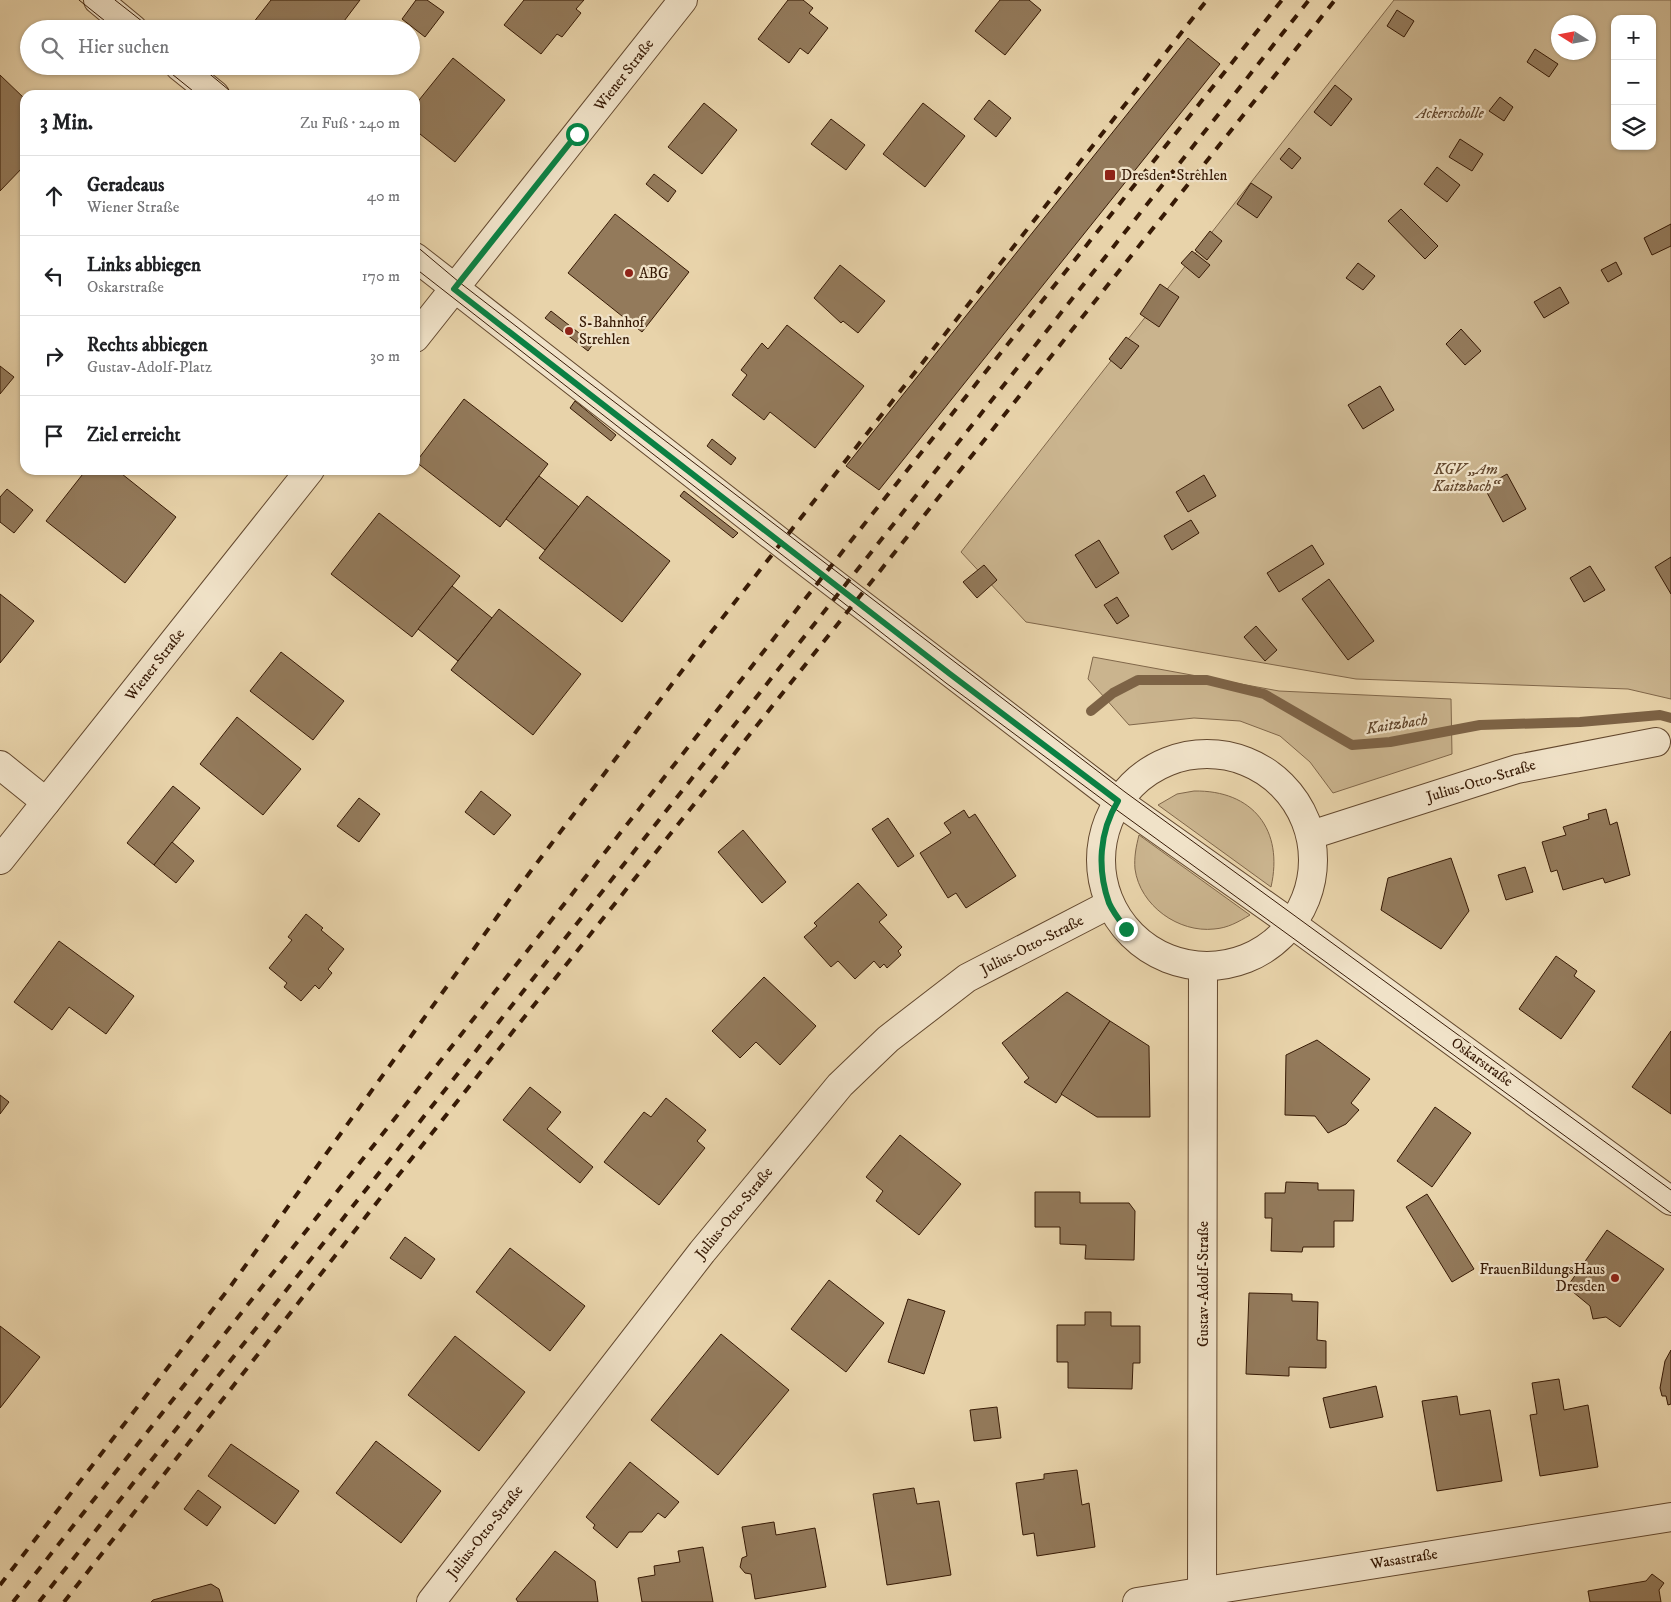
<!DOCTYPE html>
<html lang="de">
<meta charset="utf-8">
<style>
body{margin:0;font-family:"IM FELL DW Pica",serif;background:#f2f2f2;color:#202124}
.controls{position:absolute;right:15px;top:15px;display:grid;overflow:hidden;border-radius:10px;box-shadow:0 1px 4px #0004}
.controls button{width:45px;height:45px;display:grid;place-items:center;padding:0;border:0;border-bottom:1px solid #e0e0e0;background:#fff;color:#202124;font:25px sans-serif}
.compass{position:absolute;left:1551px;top:15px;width:45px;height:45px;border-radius:50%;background:#fff;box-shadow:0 1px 4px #0004;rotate:281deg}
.stop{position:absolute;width:15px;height:15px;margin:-11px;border:4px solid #0b8043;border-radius:50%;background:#fff}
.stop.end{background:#0b8043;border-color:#fff;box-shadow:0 1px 5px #0008}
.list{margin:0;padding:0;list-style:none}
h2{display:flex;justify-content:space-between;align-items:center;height:65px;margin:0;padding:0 20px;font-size:21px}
h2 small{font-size:16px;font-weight:400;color:#757577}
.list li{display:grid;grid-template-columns:32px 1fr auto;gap:15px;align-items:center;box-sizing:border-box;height:80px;padding:0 20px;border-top:1px solid #e0e0e0}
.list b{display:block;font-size:19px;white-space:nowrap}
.list p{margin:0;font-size:16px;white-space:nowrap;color:#757577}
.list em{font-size:16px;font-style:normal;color:#757577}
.icon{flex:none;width:28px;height:28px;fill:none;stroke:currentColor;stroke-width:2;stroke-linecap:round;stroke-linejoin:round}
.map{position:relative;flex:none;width:1671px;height:1602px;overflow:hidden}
.search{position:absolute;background:#fff;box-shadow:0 1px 4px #0004;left:20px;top:20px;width:400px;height:55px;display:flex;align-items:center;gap:12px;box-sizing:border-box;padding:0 18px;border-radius:28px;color:#757577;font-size:19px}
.panel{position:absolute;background:#fff;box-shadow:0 1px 4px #0004;left:20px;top:90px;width:400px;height:385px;border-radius:15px}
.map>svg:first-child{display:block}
</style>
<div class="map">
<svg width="1671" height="1602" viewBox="0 0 1671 1602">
<rect width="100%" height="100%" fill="#e8d3aa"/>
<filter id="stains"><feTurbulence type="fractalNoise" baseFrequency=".004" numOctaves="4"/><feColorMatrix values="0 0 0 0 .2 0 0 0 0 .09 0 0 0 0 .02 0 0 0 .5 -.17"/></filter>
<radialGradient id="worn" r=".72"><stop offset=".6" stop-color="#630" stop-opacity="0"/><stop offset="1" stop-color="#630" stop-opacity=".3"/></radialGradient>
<g fill="#cab48e" stroke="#80674a" fill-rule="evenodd">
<path d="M1394 0H1671V699L1628 689 1356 679 1026 622 961 552ZM1615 19H1652V146H1615ZM1558 22H1588V52H1558Z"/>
<polygon points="1093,657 1279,691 1451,699 1452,754 1333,793 1310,762 1280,736 1240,721 1194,718 1129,725 1088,679"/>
<path d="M1194 791C1253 790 1284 830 1271 887L1158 805 1177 794Z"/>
<path d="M1139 835 1250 915C1238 922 1228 928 1214 929 1179 933 1140 906 1135 869 1134 857 1136 847 1139 835Z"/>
</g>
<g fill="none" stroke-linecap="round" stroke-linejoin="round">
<polyline stroke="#7d6346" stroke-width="10" points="1091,711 1113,693 1138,680 1207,680 1264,694 1352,745 1390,742 1480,725 1580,722 1660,715 1671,718"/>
</g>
<g fill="#937a5b" stroke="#371a05">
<polygon points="271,0 360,0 338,29 261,29 253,23"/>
<polygon points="416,0 427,0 444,12 425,37 402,19"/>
<polygon points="524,0 584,0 576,9 581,13 562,37 557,34 541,54 504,25"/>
<polygon points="788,0 803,0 813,8 809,13 828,28 808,54 800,48 789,63 758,39"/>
<polygon points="1000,0 1029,0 1041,10 1005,55 975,31"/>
<polygon points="1397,10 1414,21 1404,37 1387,26"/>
<polygon points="1188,38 1220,64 879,490 846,466"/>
<polygon points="1535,49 1558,64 1549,77 1527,62"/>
<polygon points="453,58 505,100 455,162 415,130 415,105"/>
<polygon points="0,75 25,99 25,165 0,191"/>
<polygon points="1335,85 1352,99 1331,126 1314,112"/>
<polygon points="1500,97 1513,107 1504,121 1489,111"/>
<polygon points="989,100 1011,118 996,137 974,119"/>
<polygon points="704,103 737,130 702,174 668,147"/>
<polygon points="923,103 965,136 925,187 883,154"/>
<polygon points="831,119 865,145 846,170 811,144"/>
<polygon points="1460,139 1483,154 1472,171 1449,157"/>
<polygon points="1289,148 1301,158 1292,169 1280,159"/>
<polygon points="1437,167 1460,185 1447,202 1424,184"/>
<polygon points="654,174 676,191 668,202 646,184"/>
<polygon points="1251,183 1272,197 1257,218 1237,204"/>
<polygon points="1401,209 1438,246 1425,259 1388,221"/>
<polygon points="615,214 689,272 642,332 568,273"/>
<polygon points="1671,224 1671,246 1652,255 1644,238"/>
<polygon points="1210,231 1222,241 1207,260 1195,250"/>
<polygon points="1192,251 1210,265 1199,278 1181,263"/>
<polygon points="1616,262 1622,274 1608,282 1601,270"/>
<polygon points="1358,263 1375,276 1363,290 1346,278"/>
<polygon points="840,265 885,301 858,333 843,321 841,323 814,298"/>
<polygon points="1160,284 1179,297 1159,327 1140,314"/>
<polygon points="1560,287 1569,303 1544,318 1534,302"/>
<polygon points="551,311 593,344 588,351 545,318"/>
<polygon points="787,325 864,386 815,448 770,412 764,420 732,395 747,375 741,370 762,343 768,349"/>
<polygon points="1461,329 1481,351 1465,365 1446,344"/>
<polygon points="1126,337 1139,346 1121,369 1109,359"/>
<polygon points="0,366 14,377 0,394"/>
<polygon points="1380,386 1394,410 1363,429 1348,405"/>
<polygon points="464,399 548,464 500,527 416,462"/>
<polygon points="575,401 616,435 611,441 570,408"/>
<polygon points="712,439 736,458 731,465 707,446"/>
<polygon points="86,470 117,470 176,517 125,583 46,521"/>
<polygon points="1507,474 1526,509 1503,522 1484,487"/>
<polygon points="1204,475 1216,496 1188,512 1176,492"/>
<polygon points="539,476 579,507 545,550 506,519"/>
<polygon points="7,489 33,510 14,533 0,522 0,497"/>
<polygon points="684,491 738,533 733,538 680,496"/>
<polygon points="587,496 670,561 622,622 539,558"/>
<polygon points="379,513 460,576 412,637 331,574"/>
<polygon points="1191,520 1199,533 1172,550 1164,536"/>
<polygon points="1099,540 1119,573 1096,588 1075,555"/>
<polygon points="1312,545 1324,564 1279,592 1267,573"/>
<polygon points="1671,557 1671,594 1655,567"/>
<polygon points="984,565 997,580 977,598 963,582"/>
<polygon points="1590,566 1605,590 1584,602 1570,578"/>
<polygon points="1329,579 1374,641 1348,660 1302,599"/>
<polygon points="452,586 492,618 458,661 418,629"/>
<polygon points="0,594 34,621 0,663"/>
<polygon points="1117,597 1129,616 1117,624 1104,605"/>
<polygon points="499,609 581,674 533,735 451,670"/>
<polygon points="1256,626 1277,650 1265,661 1244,637"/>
<polygon points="281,652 344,701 313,740 250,691"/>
<polygon points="237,717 301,769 263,815 200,764"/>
<polygon points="173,786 200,808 154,865 127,843"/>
<polygon points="481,791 511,815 494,835 465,812"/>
<polygon points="359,798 380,814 359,842 337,826"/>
<polygon points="1606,809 1610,825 1617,822 1630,875 1605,883 1603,878 1563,890 1557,870 1551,872 1542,842 1566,835 1563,827 1589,819 1588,814"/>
<polygon points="964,810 969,818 975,814 1016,876 966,908 956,893 948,898 920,853 951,833 944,823"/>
<polygon points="888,818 914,856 898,867 872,829"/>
<polygon points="743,830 786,882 762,903 718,852"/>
<polygon points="172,842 194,861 176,883 154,865"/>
<polygon points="1451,858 1469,911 1441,949 1381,910 1388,878"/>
<polygon points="1525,867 1533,892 1506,900 1498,875"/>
<polygon points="858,883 887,915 879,922 902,947 898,951 901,955 887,968 884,964 880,968 874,961 855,979 838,961 831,967 804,937 817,926 814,923"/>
<polygon points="306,914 323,928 321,930 344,949 328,969 332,973 319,989 315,985 301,1001 284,987 287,983 269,968 292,940 288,937"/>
<polygon points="59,941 134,996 106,1034 69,1007 52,1030 14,1002"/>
<polygon points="1556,956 1577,971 1574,976 1595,991 1561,1039 1519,1009"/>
<polygon points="764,977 816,1026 780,1065 756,1042 740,1058 712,1031"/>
<polygon points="1067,992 1110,1021 1056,1103 1024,1082 1029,1078 1002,1043"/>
<polygon points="1110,1021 1149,1046 1150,1117 1097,1117 1061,1094"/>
<polygon points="1671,1031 1671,1114 1632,1087"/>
<polygon points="1317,1040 1370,1079 1351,1103 1359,1110 1346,1124 1328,1133 1315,1116 1285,1115 1286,1055"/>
<polygon points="530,1087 561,1112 547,1129 593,1167 580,1183 503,1120"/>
<polygon points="0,1095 9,1102 0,1114"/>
<polygon points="666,1098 706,1130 697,1141 705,1148 659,1205 604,1162 644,1112 651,1117"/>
<polygon points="1435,1107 1471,1133 1432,1187 1397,1161"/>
<polygon points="900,1135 961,1184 919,1235 876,1201 883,1191 866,1177"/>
<polygon points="1286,1182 1318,1183 1318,1190 1354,1190 1353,1221 1334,1221 1334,1247 1303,1247 1302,1252 1271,1251 1272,1218 1265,1218 1265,1193 1285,1193"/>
<polygon points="1035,1192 1080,1192 1080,1203 1129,1203 1135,1211 1134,1260 1085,1259 1086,1245 1060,1244 1060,1227 1035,1227"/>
<polygon points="1427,1194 1474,1269 1452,1282 1406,1207"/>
<polygon points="1607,1230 1664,1269 1620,1327 1606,1317 1593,1319 1590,1306 1567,1287"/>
<polygon points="405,1237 435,1259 421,1279 390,1258"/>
<polygon points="510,1248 585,1306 550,1351 476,1292"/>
<polygon points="829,1280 884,1323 846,1372 791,1329"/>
<polygon points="1249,1293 1292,1294 1292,1301 1318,1302 1317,1340 1326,1341 1326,1368 1289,1367 1289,1376 1246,1374"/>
<polygon points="908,1299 945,1311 924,1374 888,1362"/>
<polygon points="1085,1312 1111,1312 1111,1326 1140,1326 1140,1363 1133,1363 1132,1389 1068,1388 1068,1362 1057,1362 1057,1325 1085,1325"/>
<polygon points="0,1326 40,1357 0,1408"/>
<polygon points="721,1334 789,1390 718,1475 651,1420"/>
<polygon points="455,1336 525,1392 479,1451 408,1395"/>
<polygon points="1671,1350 1671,1404 1668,1405 1666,1396 1662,1396 1660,1388 1665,1361"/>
<polygon points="1559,1379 1564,1410 1588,1405 1598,1467 1540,1476 1530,1415 1537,1414 1532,1383"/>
<polygon points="1376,1386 1383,1417 1330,1428 1323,1398"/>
<polygon points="1457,1396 1460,1415 1490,1410 1502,1481 1437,1491 1422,1401"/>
<polygon points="997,1407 1001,1438 974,1441 970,1410"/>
<polygon points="376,1441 441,1491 401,1543 336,1493"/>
<polygon points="231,1444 299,1491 275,1524 208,1476"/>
<polygon points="630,1462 679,1502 665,1518 658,1513 642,1532 629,1532 617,1548 593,1528 595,1525 586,1517"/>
<polygon points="1077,1470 1082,1505 1089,1503 1095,1547 1037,1556 1034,1533 1023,1535 1016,1483 1044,1479 1044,1474"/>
<polygon points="914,1488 917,1504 939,1501 951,1575 887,1585 873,1494"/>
<polygon points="198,1490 221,1507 207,1526 184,1509"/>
<polygon points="774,1522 776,1535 815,1528 826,1587 755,1599 751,1574 745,1573 740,1567 742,1558 747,1556 742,1527"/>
<polygon points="703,1547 713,1602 642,1602 638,1578 655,1575 654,1566 680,1562 678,1551"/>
<polygon points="555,1551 595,1581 598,1602 518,1602 516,1599"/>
<polygon points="1652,1574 1664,1583 1659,1590 1661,1602 1590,1602 1588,1591 1646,1581"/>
<polygon points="211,1584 219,1589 223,1602 151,1602 153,1600"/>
</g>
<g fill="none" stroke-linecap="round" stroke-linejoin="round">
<defs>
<g id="minor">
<polyline points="98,0 133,29"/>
<polyline points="179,66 215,95"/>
<polyline points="415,257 793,552 1118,801 1292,924 1671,1201"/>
<polyline points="415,338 683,0"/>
<circle cx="1207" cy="860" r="106"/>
<polyline points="0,765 46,802"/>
<polyline points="1311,835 1517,769 1656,742"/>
<polyline points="0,860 310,470"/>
<polyline points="431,1602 702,1252 840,1085 888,1039 967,978 1110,904"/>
<polyline points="1137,1602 1671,1517"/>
<polyline points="1202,1602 1203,967"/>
</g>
</defs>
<use href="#minor" stroke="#63482e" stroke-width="30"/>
<use href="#minor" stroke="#f0e2c8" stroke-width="28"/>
<g stroke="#371a05" stroke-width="1">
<polyline points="79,0 115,29"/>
<polyline points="115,0 152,29"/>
<polyline points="162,66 198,95"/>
<polyline points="200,66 235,95"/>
<polyline points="415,245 459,282 587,381 1125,792 1671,1190"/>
<polyline points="415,268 946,683 1114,808 1671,1213"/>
</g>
<g stroke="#371a05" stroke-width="4" stroke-dasharray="9 9" stroke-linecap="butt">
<polyline points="0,1585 230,1287 515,892 709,635 1207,0"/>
<polyline points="13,1602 854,537 1282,0"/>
<polyline points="39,1602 1309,0"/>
<polyline points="64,1602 389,1187 1335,0"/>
</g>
</g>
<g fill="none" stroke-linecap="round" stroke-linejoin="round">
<path stroke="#0b8043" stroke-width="6" d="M577 134 454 289 950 674 1118 801C1099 832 1097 869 1109 903 1113 912 1120 921 1126 929"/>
</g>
<g fill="#8f2418" stroke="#f0e2c8" stroke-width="2">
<rect x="1104" y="169" width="12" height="12" rx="2.5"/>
<circle cx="629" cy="273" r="5"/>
<circle cx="569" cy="331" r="5"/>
<circle cx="1615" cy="1278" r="5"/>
</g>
<g text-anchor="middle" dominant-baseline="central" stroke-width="4.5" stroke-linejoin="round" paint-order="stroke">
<g font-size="15" fill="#371a05" stroke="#f0e2c8">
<text transform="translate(624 75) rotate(-52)">Wiener Straße</text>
<text transform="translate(155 665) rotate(-52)">Wiener Straße</text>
<text transform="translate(1481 781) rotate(-17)">Julius-Otto-Straße</text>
<text transform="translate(1032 945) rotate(-27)">Julius-Otto-Straße</text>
<text transform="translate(1482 1062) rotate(36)">Oskarstraße</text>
<text transform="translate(734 1213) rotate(-51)">Julius-Otto-Straße</text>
<text transform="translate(1203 1284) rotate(-90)">Gustav-Adolf-Straße</text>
<text transform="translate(485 1532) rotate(-52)">Julius-Otto-Straße</text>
<text transform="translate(1404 1559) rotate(-9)">Wasastraße</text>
</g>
<g font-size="15" font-style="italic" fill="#63482e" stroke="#f0e2c8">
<text x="1450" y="113">Ackerscholle</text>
<text x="1466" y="469">KGV „Am<tspan x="1466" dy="17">Kaitzbach“</tspan></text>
</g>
<g font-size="15" fill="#371a05" stroke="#f0e2c8" text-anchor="start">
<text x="1121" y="175">Dresden-Strehlen</text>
<text x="639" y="273">ABG</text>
<text x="579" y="322">S-Bahnhof<tspan x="579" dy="17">Strehlen</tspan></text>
<text x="1605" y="1269" text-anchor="end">FrauenBildungsHaus<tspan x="1605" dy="17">Dresden</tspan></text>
</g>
<g font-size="16" font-style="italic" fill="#60452b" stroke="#f0e2c8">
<text transform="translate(1397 724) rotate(-9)">Kaitzbach</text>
</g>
</g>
<rect width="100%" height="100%" filter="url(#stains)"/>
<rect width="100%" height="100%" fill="url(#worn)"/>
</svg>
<div class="controls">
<button>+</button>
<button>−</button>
<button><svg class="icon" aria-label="layers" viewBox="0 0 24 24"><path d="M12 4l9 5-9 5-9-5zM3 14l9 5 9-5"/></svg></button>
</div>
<svg class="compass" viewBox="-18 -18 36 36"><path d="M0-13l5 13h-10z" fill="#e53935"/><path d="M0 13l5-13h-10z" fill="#757577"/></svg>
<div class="stop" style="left:577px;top:134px"></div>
<div class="stop end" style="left:1126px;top:929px"></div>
<div class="search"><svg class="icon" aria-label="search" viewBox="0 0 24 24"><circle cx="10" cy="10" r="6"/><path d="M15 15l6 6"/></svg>Hier suchen</div>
<section class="panel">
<h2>3 Min.<small>Zu Fuß · 240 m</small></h2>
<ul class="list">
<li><svg class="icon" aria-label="ahead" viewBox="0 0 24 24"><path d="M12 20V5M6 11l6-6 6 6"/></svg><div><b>Geradeaus</b><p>Wiener Straße</p></div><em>40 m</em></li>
<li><svg class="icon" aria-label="left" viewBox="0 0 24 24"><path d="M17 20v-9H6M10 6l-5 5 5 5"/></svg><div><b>Links abbiegen</b><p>Oskarstraße</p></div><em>170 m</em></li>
<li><svg class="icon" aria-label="right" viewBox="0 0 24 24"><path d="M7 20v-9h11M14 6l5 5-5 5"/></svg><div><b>Rechts abbiegen</b><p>Gustav-Adolf-Platz</p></div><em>30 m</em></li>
<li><svg class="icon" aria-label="arrive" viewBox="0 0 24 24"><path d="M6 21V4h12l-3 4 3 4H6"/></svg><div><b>Ziel erreicht</b></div></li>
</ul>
</section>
</div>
